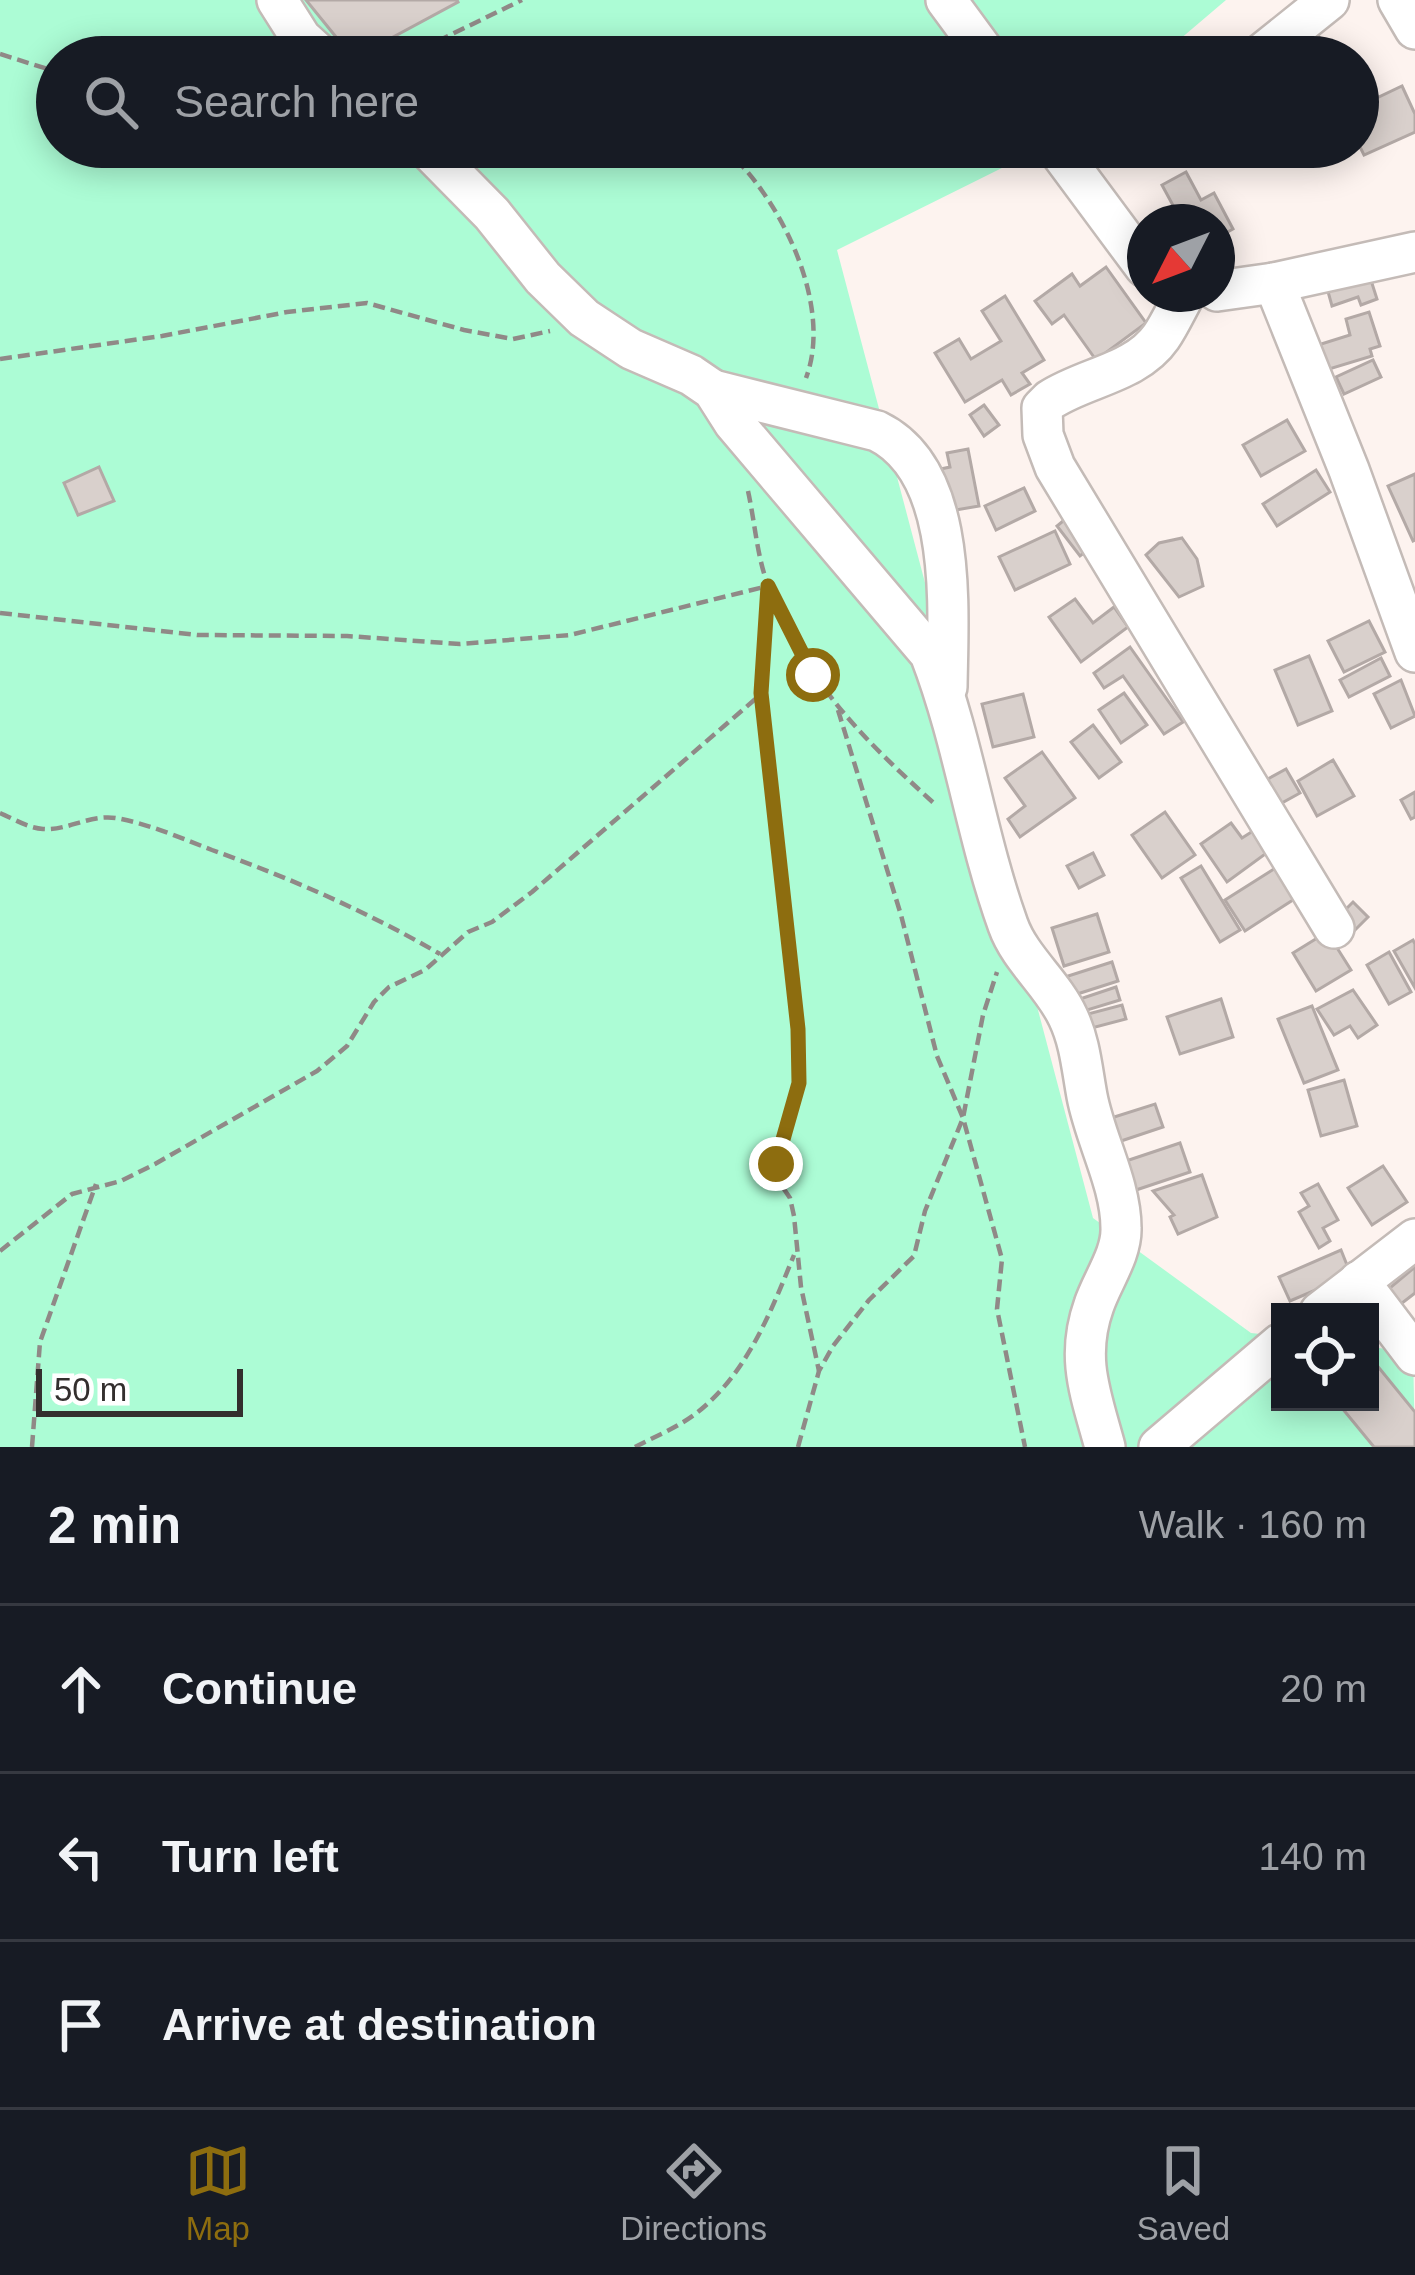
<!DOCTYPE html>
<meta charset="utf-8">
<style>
body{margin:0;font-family:Arial,sans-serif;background:#20242c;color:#f1f3f6}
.controls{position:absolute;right:36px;bottom:36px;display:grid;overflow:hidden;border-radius:0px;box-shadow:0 6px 30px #0003}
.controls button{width:108px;height:108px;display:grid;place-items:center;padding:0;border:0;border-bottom:3px solid #363941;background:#171b24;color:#f1f3f6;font:60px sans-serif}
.compass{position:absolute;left:1127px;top:204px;width:108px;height:108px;border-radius:50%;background:#171b24;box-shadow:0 6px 30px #0003;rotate:228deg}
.scale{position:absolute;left:36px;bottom:30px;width:207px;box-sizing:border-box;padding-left:12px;border:6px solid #332f2e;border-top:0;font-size:33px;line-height:42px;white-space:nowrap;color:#332f2e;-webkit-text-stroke:9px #fff;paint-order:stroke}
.stop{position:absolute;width:36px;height:36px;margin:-27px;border:9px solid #8d6d0f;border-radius:50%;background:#fff}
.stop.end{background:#8d6d0f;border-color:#fff;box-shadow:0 3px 12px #0008}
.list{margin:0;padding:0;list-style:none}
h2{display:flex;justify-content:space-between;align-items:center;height:156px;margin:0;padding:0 48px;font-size:51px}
h2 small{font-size:39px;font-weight:400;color:#9ea1a6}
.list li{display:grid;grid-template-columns:78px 1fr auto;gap:36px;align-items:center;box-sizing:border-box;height:168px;padding:0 48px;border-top:3px solid #363941}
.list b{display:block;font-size:45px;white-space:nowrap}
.list em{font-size:39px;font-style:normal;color:#9ea1a6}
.icon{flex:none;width:66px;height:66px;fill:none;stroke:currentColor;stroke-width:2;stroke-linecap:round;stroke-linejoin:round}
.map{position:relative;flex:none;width:1415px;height:1447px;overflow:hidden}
.search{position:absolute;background:#171b24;box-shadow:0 6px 30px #0003;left:36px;right:36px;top:36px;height:132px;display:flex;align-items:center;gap:30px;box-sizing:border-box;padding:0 42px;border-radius:66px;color:#9ea1a6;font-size:45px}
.sheet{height:660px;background:#171b24}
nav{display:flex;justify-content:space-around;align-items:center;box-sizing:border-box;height:168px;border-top:3px solid #363941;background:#171b24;font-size:33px;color:#9ea1a6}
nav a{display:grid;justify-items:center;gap:6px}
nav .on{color:#8d6d0f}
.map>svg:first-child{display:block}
</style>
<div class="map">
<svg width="1415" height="1447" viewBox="0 0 1415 1447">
<rect width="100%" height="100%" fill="#fdf3ef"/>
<polygon fill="#acfcd5" points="0,0 1226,0 1159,57 57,57 57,147 1044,147 837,250 1093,1218 1251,1333 1280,1336 1280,1402 1370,1402 1370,1347 1413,1352 1415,1447 0,1447"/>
<g fill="#d9d0cc" stroke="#b3a9a6" stroke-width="3">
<polygon points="306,0 457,0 458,2 356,57 339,57 331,42 336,37"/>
<polygon points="1319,37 1330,57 1282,56"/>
<polygon points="1402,86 1415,114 1415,132 1364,155 1358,143 1358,107"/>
<polygon points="1186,172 1201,200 1214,193 1233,229 1217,238 1217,222 1182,222 1162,185"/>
<polygon points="1106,267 1146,323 1096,360 1064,315 1052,324 1035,301 1072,274 1080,286"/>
<polygon points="1369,274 1377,299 1361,305 1358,297 1332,306 1327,288"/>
<polygon points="1005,296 1044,360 1022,373 1030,384 1011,395 1002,380 965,402 935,353 959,339 971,359 1001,341 982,311"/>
<polygon points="1369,312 1380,346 1370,349 1372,356 1326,370 1318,345 1350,335 1346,319"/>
<polygon points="1373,360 1381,377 1344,394 1336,377"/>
<polygon points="984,405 999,425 984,436 970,415"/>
<polygon points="1287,420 1305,451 1261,476 1243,445"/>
<polygon points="968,449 979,506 944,512 936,470 950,467 947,453"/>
<polygon points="99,467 114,501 78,515 64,483"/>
<polygon points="1316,470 1330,492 1277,526 1263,504"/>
<polygon points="1415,474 1415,540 1413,541 1388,486"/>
<polygon points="1024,488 1035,511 996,530 985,506"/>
<polygon points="1074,512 1097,543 1080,556 1057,526"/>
<polygon points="1055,531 1070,564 1015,590 999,557"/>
<polygon points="1182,538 1197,559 1203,586 1179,597 1146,555 1159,543"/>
<polygon points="1075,599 1093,623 1114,607 1128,627 1081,662 1049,617"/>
<polygon points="1369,621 1385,652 1344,672 1328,641"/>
<polygon points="1130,647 1183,722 1164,734 1123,676 1104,688 1094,673"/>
<polygon points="1309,656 1332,711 1298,725 1275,670"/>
<polygon points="1381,658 1390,676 1349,697 1340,680"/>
<polygon points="1401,680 1415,716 1391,728 1374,694"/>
<polygon points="1124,693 1147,725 1121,743 1099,710"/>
<polygon points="1023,694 1034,737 993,747 982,704"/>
<polygon points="1093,725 1121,762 1099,778 1071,742"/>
<polygon points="1042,752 1075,798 1020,837 1008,819 1025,806 1005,778"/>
<polygon points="1333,760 1354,796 1317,816 1298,781"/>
<polygon points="1286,769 1300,793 1269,810 1255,786"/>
<polygon points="1415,792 1415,817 1411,819 1401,800"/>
<polygon points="1165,812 1195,855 1162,878 1132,835"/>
<polygon points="1231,823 1242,838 1253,831 1268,852 1227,882 1201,844"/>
<polygon points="1093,853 1104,875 1079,888 1067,866"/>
<polygon points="1201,866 1240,930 1220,942 1181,878"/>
<polygon points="1277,867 1296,898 1245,931 1225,900"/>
<polygon points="1353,902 1368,917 1350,935 1335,920"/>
<polygon points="1097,914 1109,952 1064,966 1052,928"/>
<polygon points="1327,932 1351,970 1316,991 1293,953"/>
<polygon points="1413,940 1415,944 1415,988 1394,951"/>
<polygon points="1389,952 1411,992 1389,1004 1367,965"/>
<polygon points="1112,962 1118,981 1071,996 1065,977"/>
<polygon points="1116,987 1120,1000 1084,1011 1080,999"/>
<polygon points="1353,990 1377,1025 1358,1038 1350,1026 1334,1035 1317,1009"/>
<polygon points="1221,999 1233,1037 1180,1054 1167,1017"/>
<polygon points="1122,1005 1126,1019 1088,1029 1084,1015"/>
<polygon points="1312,1006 1338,1070 1304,1083 1278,1019"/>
<polygon points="1344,1080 1357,1126 1321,1136 1308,1090"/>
<polygon points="1155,1104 1163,1127 1118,1142 1111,1118"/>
<polygon points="1180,1143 1190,1172 1136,1190 1126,1161"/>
<polygon points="1383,1166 1407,1202 1372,1225 1348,1188"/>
<polygon points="1202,1175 1217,1217 1178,1234 1170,1217 1174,1215 1153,1191"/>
<polygon points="1318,1184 1338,1220 1323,1228 1330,1241 1319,1248 1299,1212 1309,1206 1301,1193"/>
<polygon points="1341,1250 1351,1275 1290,1301 1279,1277"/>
<polygon points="1415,1267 1415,1293 1397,1307 1385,1292"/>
<polygon points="1371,1358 1415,1412 1415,1447 1374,1447 1337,1402 1370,1402"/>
</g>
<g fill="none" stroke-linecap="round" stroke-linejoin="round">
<defs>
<g id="minor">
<polyline points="277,0 301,38 322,57"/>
<polyline points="946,0 988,57"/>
<polyline points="1398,0 1415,29"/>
<polyline points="1258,57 1329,0"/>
<path d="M426 147 492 214 543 278 584 318 631 349 691 375 713 390 734 423 930 654C964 742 976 836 1008 925 1020 959 1053 984 1068 1017 1080 1042 1082 1069 1087 1096 1095 1139 1121 1184 1121 1228 1122 1254 1102 1281 1094 1305 1075 1358 1091 1395 1105 1447"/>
<polyline points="1056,147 1145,267"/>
<polyline points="1274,283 1349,470 1415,652"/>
<polyline points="1217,291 1274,283 1415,252"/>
<path d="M1185 294C1177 308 1170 324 1161 337 1136 373 1085 377 1050 400L1042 408 1043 435 1055 467 1334 928"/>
<path d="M713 390 877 431C959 471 948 609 947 687"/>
<polyline points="1359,1281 1415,1355"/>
<polyline points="1320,1312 1415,1239"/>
<polyline points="1159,1447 1280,1344"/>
</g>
</defs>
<use href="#minor" stroke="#c4bbb7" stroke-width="44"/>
<g stroke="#908987" stroke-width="4.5" stroke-dasharray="12 6" stroke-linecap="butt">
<polyline points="434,46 539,52 552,57"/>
<polyline points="0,54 57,72"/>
<polyline points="405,57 522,0"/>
<path d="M723 147C779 195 834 304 806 378"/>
<polyline points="0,359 162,336 287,312 367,303 464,330 513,339 550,331"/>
<path d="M748 491C755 522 757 560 770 590 810 687 861 737 937 806"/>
<polyline points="0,613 197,635 347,636 460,644 570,635 768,586 761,693 798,1029 799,1083 776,1164 776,1177 790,1198 794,1216 801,1287 819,1371"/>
<polyline points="838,710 901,915 937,1056 963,1118 1002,1259 997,1309 1025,1447"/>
<path d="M0 813C14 819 28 828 43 829 67 831 90 814 116 818 149 824 181 838 212 850 292 879 366 911 440 954"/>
<polyline points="0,1251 72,1194 121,1181 155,1164 317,1071 347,1046 374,1002 389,987 425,970 468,932 492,922 532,892 760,695"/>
<polyline points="32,1447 40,1342 96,1184"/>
<path d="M635 1447C654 1437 676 1428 694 1415 746 1376 770 1314 794 1255"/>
<polyline points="798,1447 819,1371 833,1346 869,1300 914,1256 925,1211 963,1118 983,1015 997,972"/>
</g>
<use href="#minor" stroke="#fff" stroke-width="39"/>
</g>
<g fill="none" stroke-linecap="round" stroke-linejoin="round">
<polyline stroke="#8d6d0f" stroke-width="15" points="776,1164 799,1083 798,1029 761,693 768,586 813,675"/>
</g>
</svg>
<div class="controls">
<button><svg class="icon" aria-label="locate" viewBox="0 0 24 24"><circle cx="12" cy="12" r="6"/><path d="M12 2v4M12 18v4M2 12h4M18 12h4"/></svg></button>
</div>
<svg class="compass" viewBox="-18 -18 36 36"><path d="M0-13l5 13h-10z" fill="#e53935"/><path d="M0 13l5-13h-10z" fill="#9ea1a6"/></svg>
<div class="scale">50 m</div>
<div class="stop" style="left:813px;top:675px"></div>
<div class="stop end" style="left:776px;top:1164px"></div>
<div class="search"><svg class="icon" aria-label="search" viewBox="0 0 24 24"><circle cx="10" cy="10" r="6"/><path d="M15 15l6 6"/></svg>Search here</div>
</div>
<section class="sheet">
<h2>2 min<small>Walk · 160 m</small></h2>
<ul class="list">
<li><svg class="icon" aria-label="ahead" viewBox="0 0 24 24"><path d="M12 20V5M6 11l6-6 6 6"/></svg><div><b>Continue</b></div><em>20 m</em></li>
<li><svg class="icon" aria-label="left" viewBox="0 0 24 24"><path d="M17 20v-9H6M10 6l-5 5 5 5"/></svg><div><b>Turn left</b></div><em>140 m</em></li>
<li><svg class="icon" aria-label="arrive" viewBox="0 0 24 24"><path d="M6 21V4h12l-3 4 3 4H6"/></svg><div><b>Arrive at destination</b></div></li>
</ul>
</section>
<nav>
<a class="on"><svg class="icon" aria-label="map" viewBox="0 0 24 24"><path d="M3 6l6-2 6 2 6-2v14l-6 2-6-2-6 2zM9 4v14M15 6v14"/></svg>Map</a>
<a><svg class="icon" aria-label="directions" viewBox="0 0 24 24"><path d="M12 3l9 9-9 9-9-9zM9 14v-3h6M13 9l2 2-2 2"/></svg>Directions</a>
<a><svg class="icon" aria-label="saved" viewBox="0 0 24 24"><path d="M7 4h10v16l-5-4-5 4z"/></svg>Saved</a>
</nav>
